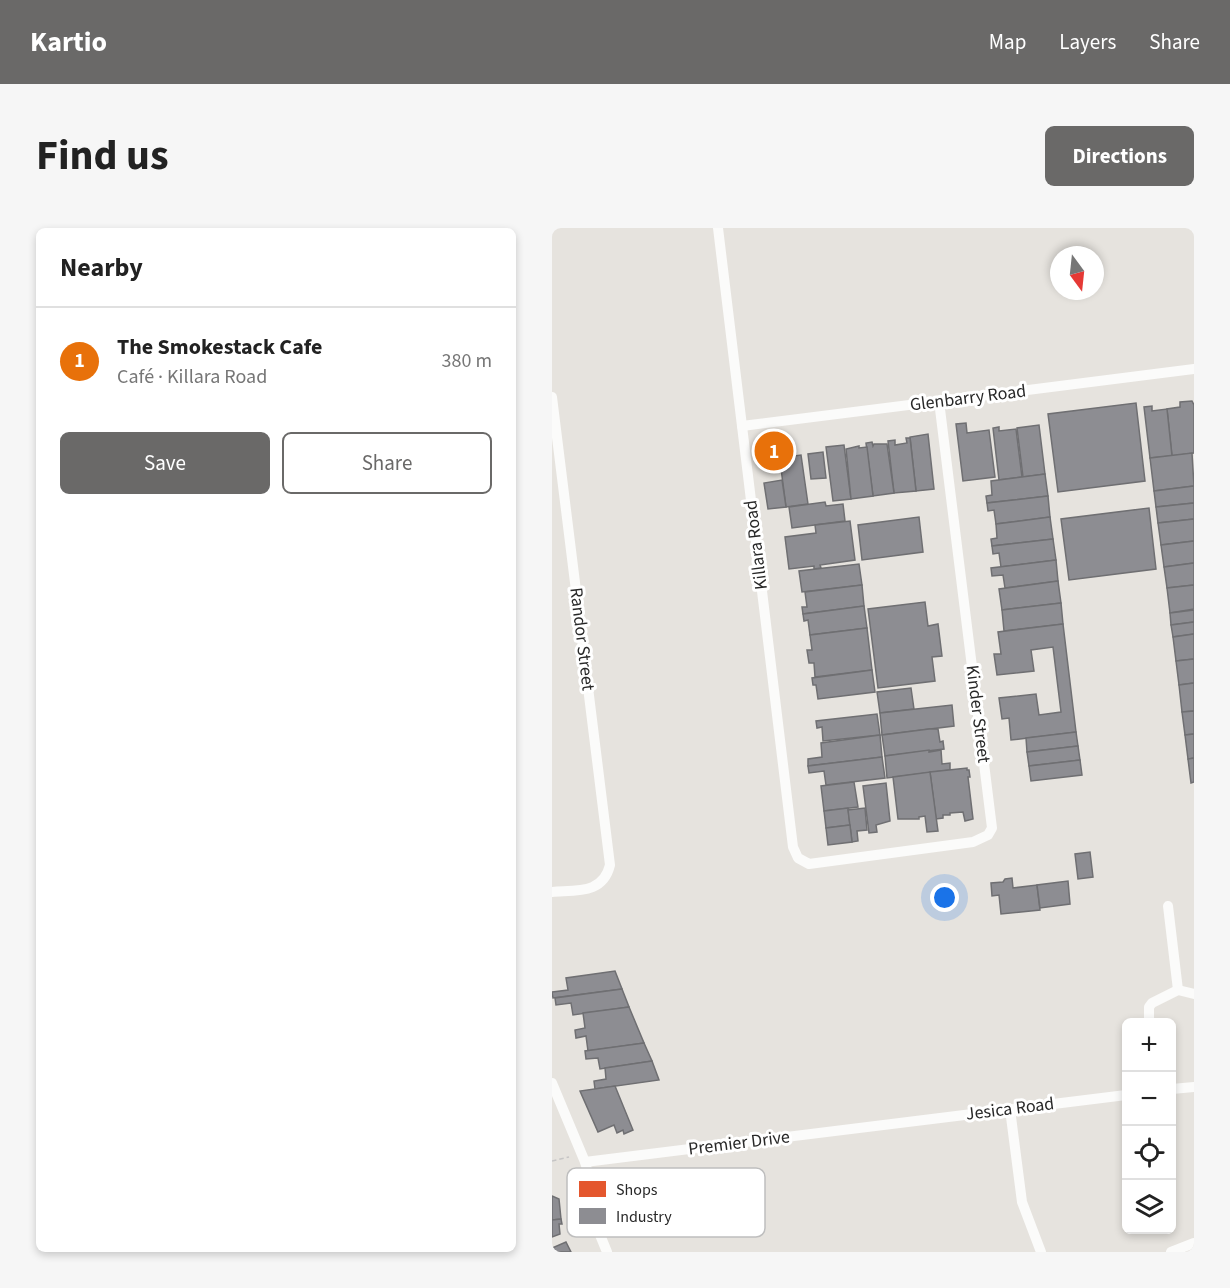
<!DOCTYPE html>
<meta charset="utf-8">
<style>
body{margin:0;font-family:"Source Sans 3",sans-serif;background:#f6f6f6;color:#222}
.controls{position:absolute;right:18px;bottom:18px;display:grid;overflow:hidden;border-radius:9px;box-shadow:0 3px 9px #0003}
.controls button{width:54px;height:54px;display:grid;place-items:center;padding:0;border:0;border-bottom:2px solid #e0e0e0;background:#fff;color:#222;font:30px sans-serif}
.compass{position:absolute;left:498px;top:18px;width:54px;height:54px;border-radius:50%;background:#fff;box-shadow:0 3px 9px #0003;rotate:165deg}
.you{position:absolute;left:393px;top:670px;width:21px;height:21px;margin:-15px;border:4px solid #fff;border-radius:50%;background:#1a73e8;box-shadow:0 0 0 9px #1a73e833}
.badge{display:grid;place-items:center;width:39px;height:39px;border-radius:50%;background:#6a6968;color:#fff;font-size:20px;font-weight:700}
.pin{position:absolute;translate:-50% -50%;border:3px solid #fff;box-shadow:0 2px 6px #0006}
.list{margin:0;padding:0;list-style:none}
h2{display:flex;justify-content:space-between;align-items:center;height:78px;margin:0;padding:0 24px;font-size:26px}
h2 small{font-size:20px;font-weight:400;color:#767676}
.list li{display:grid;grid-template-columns:39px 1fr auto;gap:18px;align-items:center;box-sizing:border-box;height:108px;padding:0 24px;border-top:2px solid #e0e0e0}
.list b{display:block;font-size:22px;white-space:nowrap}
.list p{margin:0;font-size:20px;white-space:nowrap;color:#767676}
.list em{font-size:20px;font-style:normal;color:#767676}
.actions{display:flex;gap:12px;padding:18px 24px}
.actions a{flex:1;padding:14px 0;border:2px solid #6a6968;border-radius:9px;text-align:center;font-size:21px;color:#6a6968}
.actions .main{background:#6a6968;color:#fff}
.icon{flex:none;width:33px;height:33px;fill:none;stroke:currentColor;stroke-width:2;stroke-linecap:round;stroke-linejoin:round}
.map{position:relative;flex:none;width:642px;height:1024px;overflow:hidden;border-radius:9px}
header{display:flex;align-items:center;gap:36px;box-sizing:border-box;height:84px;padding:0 30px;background:#6a6968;color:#fff}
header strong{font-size:28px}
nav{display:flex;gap:33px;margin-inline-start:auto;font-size:21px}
.intro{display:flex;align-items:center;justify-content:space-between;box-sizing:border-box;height:144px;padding:0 36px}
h1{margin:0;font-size:42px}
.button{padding:15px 27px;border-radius:9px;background:#6a6968;color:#fff;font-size:21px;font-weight:700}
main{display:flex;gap:36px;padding:0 36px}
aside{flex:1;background:#fff;border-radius:9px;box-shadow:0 3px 9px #0003}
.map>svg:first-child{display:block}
</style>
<header>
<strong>Kartio</strong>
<nav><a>Map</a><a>Layers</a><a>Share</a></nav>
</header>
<div class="intro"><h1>Find us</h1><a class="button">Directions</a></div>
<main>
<aside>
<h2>Nearby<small></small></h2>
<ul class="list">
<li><span class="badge" style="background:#e8710a">1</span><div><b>The Smokestack Cafe</b><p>Café · Killara Road</p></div><em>380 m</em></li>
</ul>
<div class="actions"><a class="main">Save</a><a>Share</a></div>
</aside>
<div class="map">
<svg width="642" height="1024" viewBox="0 0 642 1024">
<rect width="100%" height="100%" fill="#e6e3de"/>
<polygon fill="#e4572e" stroke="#ac492c" stroke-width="1.5" points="215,217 226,217 228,232 218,233"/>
<g fill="#8d8d92" stroke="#6f6f72" stroke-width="1.5">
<polygon points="640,173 642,177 642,225 620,228 615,181 628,179 628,174"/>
<polygon points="584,175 593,253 506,264 496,186"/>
<polygon points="600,178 600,183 615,181 620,228 598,230 592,179"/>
<polygon points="414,195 415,205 437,202 443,249 411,253 404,196"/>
<polygon points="487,197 493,246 471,249 465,200"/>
<polygon points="447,199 447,203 464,201 470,249 447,252 441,200"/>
<polygon points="376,206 382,261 364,263 358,209"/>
<polygon points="354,210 358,210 364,263 342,265 336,213 343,212 343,217 355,215"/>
<polygon points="320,214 321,218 322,216 335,216 342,265 321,268 314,215"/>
<polygon points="292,217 299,271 281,273 274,219"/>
<polygon points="307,218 307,220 315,219 321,268 299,271 294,221"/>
<polygon points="234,224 235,229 249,227 256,276 234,279 227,225"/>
<polygon points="271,224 274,250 259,251 256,226"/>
<polygon points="640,225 642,258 602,263 598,230"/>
<polygon points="493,246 496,268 435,275 434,268 440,267 439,253"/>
<polygon points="230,252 234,279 216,281 212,255"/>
<polygon points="642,258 642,275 604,279 602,263"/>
<polygon points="496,268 498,289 444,296 442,282 436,283 435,275"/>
<polygon points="273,274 274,278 291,276 293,293 240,300 237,279"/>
<polygon points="642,275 642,291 606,295 604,279"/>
<polygon points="597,280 604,341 517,352 509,291"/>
<polygon points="367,289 371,324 310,332 306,297"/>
<polygon points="498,289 501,311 440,318 439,311 445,310 444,296"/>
<polygon points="642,291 642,313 609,317 606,295"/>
<polygon points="298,293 303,332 268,337 269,340 262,341 262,338 237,341 233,309 264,305 263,297"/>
<polygon points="501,311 504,332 449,339 447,325 441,326 440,318"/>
<polygon points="642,313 642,335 612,339 609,317"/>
<polygon points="504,332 506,353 453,360 451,347 440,348 439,340"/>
<polygon points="642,335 642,357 615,360 612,339"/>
<polygon points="307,336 310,357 250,364 247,343"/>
<polygon points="506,353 509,375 450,382 447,361"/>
<polygon points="310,357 312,378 251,386 250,379 255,379 253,364"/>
<polygon points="642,357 642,381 618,385 615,360"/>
<polygon points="373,374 376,398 386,396 390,428 380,429 383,453 326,460 316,381"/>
<polygon points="509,375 511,396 452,403 450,382"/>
<polygon points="312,378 315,400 258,407 256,392 252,393 251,386"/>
<polygon points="642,382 642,394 619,397 618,385"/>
<polygon points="642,394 642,406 621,409 619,397"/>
<polygon points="511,396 524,504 459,512 457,490 450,491 447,470 484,466 487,487 509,484 501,419 479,422 482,443 445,447 442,426 449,426 446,404"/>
<polygon points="315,400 320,442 263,449 262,435 257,435 255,422 260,422 258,407"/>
<polygon points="642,406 642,431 624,433 621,409"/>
<polygon points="642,431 642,455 627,457 624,433"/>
<polygon points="320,442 323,464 266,471 264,457 261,457 260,450"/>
<polygon points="642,455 642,483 630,484 627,457"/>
<polygon points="359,460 362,481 328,485 325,464"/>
<polygon points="400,477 402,498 330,507 328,485"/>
<polygon points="642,483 642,506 633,507 630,484"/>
<polygon points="325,486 328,507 271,513 270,499 265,500 264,493"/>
<polygon points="377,501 386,501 388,514 391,513 392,521 333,528 330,507"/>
<polygon points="524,504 526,518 475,524 474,510"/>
<polygon points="642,506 642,530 636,531 633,507"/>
<polygon points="328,507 330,529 256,538 256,531 270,529 269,515"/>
<polygon points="526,518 528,532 477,538 475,524"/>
<polygon points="377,522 377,524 389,522 390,536 398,535 398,542 335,550 333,528"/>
<polygon points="330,529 333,550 274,557 272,543 257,545 256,538"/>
<polygon points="642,530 642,554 639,555 636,531"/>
<polygon points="528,532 530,547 479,553 477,538"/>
<polygon points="415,540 415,542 417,542 418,549 416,549 421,591 413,593 411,584 398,585 398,587 391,587 391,590 384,591 378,544"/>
<polygon points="378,544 386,603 375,604 373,588 367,589 367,591 346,591 341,549"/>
<polygon points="302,554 306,579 272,583 269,558"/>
<polygon points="334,555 338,593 324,597 325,604 317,605 311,558"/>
<polygon points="296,580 298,597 274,600 272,583"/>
<polygon points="313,580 315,602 305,603 306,613 300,614 296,582"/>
<polygon points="298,597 300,614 276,617 274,600"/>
<polygon points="538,624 541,649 526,651 523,626"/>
<polygon points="460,650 461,660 485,657 488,682 449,686 447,667 440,668 439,655 451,654 453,651"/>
<polygon points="516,653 518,676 488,680 485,657"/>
<polygon points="63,743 70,761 1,770 0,764 16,762 14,750"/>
<polygon points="70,761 77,779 21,787 19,775 4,777 3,770"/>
<polygon points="77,779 92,815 36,823 34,808 24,810 23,802 33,800 31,785"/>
<polygon points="92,815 100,833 48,841 46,830 34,831 33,823"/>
<polygon points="100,833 107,852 43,861 42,853 54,851 53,840"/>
<polygon points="63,858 81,902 72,906 71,902 65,905 62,897 46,904 28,863"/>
<polygon points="0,968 7,971 9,991 0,992"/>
<polygon points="9,991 10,996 7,996 8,1006 0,1009 0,992"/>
<polygon points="14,1014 19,1024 0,1024 0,1020"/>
</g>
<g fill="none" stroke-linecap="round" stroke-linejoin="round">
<polyline stroke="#c6c5c5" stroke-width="1.5" stroke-dasharray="4.5 3" stroke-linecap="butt" points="0,933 17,929"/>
<g stroke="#fbfbfa" stroke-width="10">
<polyline points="166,0 241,619 246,630 257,636 421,614 436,607 440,600 387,173"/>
<path d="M0 169 58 637C51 666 25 662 0 664"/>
<polyline points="190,198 642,141"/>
<polyline points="616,678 626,762"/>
<polyline points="597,794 597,779 600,775 626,762 642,766"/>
<polyline points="0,855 33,934 38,952 44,997 55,1024"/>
<polyline points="620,861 642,859"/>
<polyline points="458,881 470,974 489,1024"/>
<polyline points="33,934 574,867"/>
<polyline points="619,1024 642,1015"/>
</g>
</g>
<g text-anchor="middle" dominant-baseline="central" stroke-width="6" stroke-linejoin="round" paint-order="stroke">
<g font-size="18" fill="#282828" stroke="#fff">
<text transform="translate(416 170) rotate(-7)">Glenbarry Road</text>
<text transform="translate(204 317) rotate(-97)">Killara Road</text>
<text transform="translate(30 411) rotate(83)">Randor Street</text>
<text transform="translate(426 486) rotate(83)">Kinder Street</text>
<text transform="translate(458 881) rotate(-7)">Jesica Road</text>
<text transform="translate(187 915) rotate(-7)">Premier Drive</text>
</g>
</g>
<rect x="15" y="940" width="198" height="69" rx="9" fill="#fff" stroke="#bebebe" stroke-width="1.5"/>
<rect x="27" y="953" width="27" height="16" fill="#e4572e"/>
<rect x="27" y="980" width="27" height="16" fill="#8d8d92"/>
<g font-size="16" fill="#282828">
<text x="64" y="967">Shops</text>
<text x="64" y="994">Industry</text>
</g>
</svg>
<div class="controls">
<button>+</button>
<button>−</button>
<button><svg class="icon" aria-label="locate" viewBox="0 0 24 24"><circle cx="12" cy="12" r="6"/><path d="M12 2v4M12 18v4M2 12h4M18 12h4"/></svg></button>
<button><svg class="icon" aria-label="layers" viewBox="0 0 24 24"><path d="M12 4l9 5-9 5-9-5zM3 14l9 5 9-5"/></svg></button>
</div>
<svg class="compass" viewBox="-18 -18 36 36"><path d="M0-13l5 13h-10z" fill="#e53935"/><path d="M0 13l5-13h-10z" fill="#767676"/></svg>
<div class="you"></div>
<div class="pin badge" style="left:222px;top:223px;background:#e8710a">1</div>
</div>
</main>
